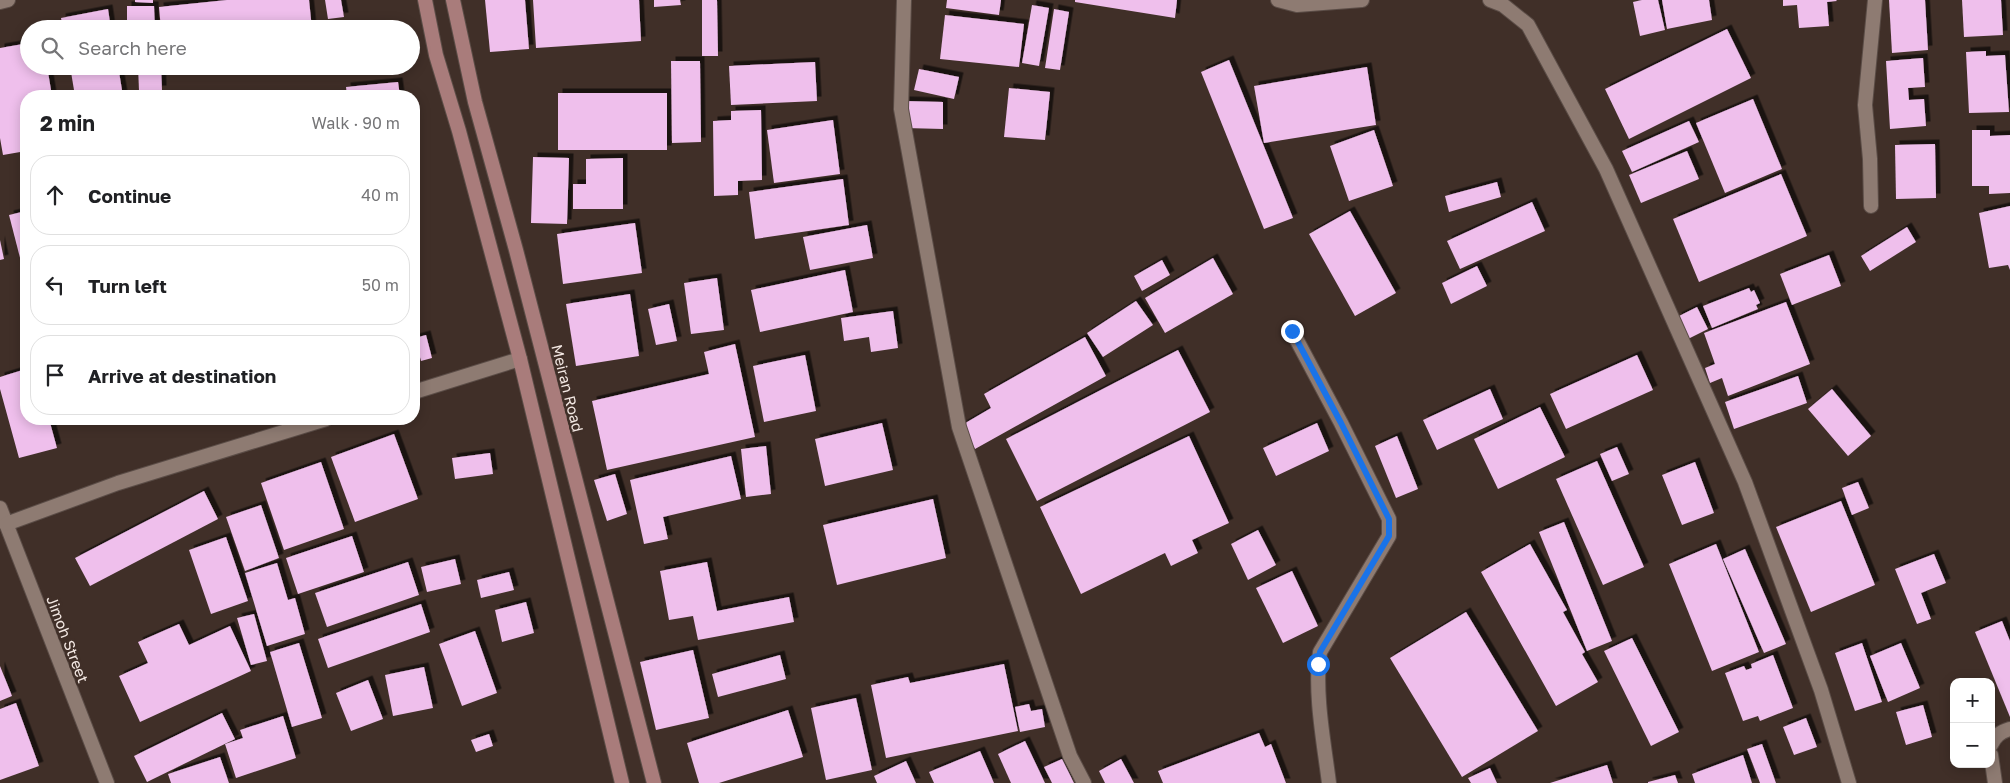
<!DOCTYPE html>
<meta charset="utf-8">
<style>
body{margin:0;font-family:"Golos Text",sans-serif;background:#f6f6f6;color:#202124}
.controls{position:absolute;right:15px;bottom:15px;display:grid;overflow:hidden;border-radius:10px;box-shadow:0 2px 12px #0003}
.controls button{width:45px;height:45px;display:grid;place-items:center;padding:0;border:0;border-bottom:1px solid #e0e0e0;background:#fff;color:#202124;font:25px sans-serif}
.stop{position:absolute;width:15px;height:15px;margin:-11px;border:4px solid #1a73e8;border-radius:50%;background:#fff}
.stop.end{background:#1a73e8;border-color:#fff;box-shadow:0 1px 5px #0008}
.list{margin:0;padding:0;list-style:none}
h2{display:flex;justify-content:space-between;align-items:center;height:65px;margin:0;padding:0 20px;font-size:21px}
h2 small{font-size:16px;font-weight:400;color:#757577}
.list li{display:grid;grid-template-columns:32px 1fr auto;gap:15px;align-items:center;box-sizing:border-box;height:80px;margin:0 10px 10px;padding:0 10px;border:1px solid #e0e0e0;border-radius:20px}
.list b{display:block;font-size:19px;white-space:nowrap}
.list em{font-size:16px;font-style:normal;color:#757577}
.icon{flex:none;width:28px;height:28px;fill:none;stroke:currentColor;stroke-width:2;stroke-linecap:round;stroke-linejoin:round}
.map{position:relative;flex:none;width:2010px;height:783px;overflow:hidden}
.search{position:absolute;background:#fff;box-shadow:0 2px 12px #0003;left:20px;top:20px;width:400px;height:55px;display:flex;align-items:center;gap:12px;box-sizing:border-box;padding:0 18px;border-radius:28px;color:#757577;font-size:19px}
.panel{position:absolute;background:#fff;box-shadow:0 2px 12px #0003;left:20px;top:90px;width:400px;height:335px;border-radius:20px}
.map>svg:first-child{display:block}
</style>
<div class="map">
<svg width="2010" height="783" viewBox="0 0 2010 783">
<defs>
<filter id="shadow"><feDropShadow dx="4.5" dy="-4.5" stdDeviation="0" flood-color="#0009"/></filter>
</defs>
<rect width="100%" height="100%" fill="#402f28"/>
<g fill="#efbfec" filter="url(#shadow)">
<polygon points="135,0 153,0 153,3 135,2"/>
<polygon points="227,0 309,0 312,29 161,29 159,7"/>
<polygon points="325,0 341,0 344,17 328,19"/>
<polygon points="485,0 525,0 529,49 490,52"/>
<polygon points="533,0 639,0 641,41 536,48"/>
<polygon points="654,0 680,0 681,5 654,7"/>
<polygon points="702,0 717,0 718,56 702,56"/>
<polygon points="947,0 1001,0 999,15 946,8"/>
<polygon points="1075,0 1177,0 1175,18 1075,2"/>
<polygon points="1642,0 1658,0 1665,30 1640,36 1633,2"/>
<polygon points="1662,0 1709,0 1712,20 1667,29"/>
<polygon points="1783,0 1836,0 1837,1 1827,2 1829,26 1799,28 1797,5 1783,6"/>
<polygon points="1889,0 1925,0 1928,50 1892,53"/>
<polygon points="1962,0 2001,0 2003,35 1964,37"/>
<polygon points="1032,5 1049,8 1039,66 1022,63"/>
<polygon points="127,6 154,6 155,29 127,29"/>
<polygon points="108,9 111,29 63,29 61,18"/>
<polygon points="1054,9 1069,12 1060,70 1045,68"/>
<polygon points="945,15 1024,24 1019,67 940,59"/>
<polygon points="1727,29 1751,78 1629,139 1605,89"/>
<polygon points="29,43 29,66 47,66 52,96 26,96 26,151 3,155 0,138 0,48"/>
<polygon points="1986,51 1986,56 2005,55 2009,112 1969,113 1966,52"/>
<polygon points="1923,58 1925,87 1908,88 1909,100 1924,99 1926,126 1890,129 1886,61"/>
<polygon points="1229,60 1293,218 1264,229 1201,72"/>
<polygon points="671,61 700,61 701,142 672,143"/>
<polygon points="815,62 817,101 731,105 729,66"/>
<polygon points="70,66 118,66 123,96 75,96"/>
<polygon points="138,66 161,66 162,90 139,91"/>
<polygon points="1367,67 1376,125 1264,143 1254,86"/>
<polygon points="919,69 959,77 954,99 914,90"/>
<polygon points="398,82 400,96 347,96 346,87"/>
<polygon points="1009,88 1050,92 1045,140 1004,137"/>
<rect x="558" y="93" width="109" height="57"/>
<polygon points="1753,99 1782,169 1725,193 1696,123"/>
<polygon points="905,101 943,102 943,129 905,128"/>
<polygon points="761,110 762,180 738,181 738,195 714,196 713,121 731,120 731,111"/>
<polygon points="833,120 840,174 774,183 767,130"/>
<polygon points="1689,121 1699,142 1632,172 1622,151"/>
<polygon points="1374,130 1393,186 1349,201 1330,146"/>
<polygon points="1972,130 1990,130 1990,136 2010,135 2010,193 1989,194 1989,186 1972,186"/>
<polygon points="1935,144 1936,198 1896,199 1895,145"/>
<polygon points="1687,151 1699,179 1641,203 1629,175"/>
<polygon points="533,157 569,158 567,224 531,223"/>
<polygon points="623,158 623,209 573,209 573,184 586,184 586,159"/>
<polygon points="1781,174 1807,236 1699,282 1673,219"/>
<polygon points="843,179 849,225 755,239 749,192"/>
<polygon points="1497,182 1501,197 1449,212 1445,196"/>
<polygon points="1532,202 1545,231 1460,269 1447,241"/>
<polygon points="2010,206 2010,270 2008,265 1989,268 1979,213"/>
<polygon points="26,211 26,281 9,215"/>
<polygon points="1350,211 1396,293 1355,316 1309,234"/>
<polygon points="635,223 642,273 563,284 557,234"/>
<polygon points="867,225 873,258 810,270 803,237"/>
<polygon points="1907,227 1916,242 1870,271 1861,256"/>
<polygon points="0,240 4,259 0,260"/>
<polygon points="1829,255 1841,286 1792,305 1780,274"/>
<polygon points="1213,258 1233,294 1165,333 1145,298"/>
<polygon points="1162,260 1170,275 1142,291 1134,276"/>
<polygon points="1477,266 1487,286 1451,304 1442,283"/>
<polygon points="845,270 853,312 760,332 751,290"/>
<polygon points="717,278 724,330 691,334 684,283"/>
<polygon points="1749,288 1751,292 1754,290 1760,303 1756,305 1758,309 1712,328 1703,306"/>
<polygon points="630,294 639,356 576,366 566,304"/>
<polygon points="1136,301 1153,325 1103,357 1087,333"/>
<polygon points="1786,302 1810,364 1728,396 1722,378 1710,383 1705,368 1715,364 1704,333"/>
<polygon points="669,304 677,341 656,345 648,309"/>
<polygon points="1697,307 1708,329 1688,339 1677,317"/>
<polygon points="893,311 898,348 871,352 869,337 844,341 841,318"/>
<polygon points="426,335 432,358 421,361 415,338"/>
<polygon points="1085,337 1106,376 975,449 962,425 991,408 984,394"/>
<polygon points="735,344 755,437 607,470 592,401 709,374 704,352"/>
<polygon points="1178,350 1210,412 1037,501 1006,439"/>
<polygon points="805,355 816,411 764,422 753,366"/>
<polygon points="1637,355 1653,390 1566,429 1550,394"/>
<polygon points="26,369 26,419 49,419 57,448 19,458 0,389 0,377"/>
<polygon points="1798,376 1807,403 1734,429 1725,402"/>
<polygon points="1490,389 1503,419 1437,450 1423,420"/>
<polygon points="1832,389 1871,436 1848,456 1808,409"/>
<polygon points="1540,407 1565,457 1498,489 1474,439"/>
<polygon points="882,423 893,470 825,486 815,439"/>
<polygon points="1317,423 1329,451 1276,476 1263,448"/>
<polygon points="394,434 418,499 355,522 331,457"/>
<polygon points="1189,436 1229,523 1192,540 1198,553 1171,566 1165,553 1081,594 1040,507"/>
<polygon points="1397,436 1418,489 1396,498 1375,446"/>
<polygon points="766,446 771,494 746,497 741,449"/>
<polygon points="1617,447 1629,474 1612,481 1600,454"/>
<polygon points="490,453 493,474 455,479 452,458"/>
<polygon points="731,456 741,499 663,517 668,539 644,544 630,480"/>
<polygon points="1597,461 1644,567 1603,585 1556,479"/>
<polygon points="321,462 344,529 284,550 261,483"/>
<polygon points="1695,462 1714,513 1682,525 1662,475"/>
<polygon points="615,474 627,514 607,521 594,480"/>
<polygon points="1858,482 1869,508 1852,515 1842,488"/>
<polygon points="204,491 218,519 90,586 75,558"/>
<polygon points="933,499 946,558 837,585 823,525"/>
<polygon points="1841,501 1875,585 1811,612 1776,527"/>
<polygon points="261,505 279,558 245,571 226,517"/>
<polygon points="1564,522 1612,641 1587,651 1539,532"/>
<polygon points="1258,530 1276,565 1248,580 1231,544"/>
<polygon points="352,536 364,572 298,594 286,558"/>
<polygon points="226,537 248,601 211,614 189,550"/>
<polygon points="1530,544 1567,610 1563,612 1585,652 1582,654 1598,682 1556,706 1481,572"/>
<polygon points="1716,544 1759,652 1712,671 1669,564"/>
<polygon points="1745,549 1786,644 1764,653 1723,559"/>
<polygon points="1934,554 1946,583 1921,593 1931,619 1917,624 1895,569"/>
<polygon points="455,559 461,584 427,592 421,567"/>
<polygon points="408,562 419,595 327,627 315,593"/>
<polygon points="707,562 717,611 789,597 794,622 698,640 693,616 669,620 660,571"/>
<polygon points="277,563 288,600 295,598 305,634 267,646 245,573"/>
<polygon points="1292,571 1318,626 1283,643 1256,588"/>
<polygon points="509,572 514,590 481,598 477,580"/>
<polygon points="526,602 534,633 502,642 495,610"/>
<polygon points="421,604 430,632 328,668 318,639"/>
<polygon points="1466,612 1538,731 1462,777 1390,658"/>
<polygon points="254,614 267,661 251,665 237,618"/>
<polygon points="2002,621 2010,641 2010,717 1975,632"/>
<polygon points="179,624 189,645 230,626 251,671 140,722 119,676 148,663 138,642"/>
<polygon points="475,631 497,693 462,706 439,644"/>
<polygon points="1632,638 1679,732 1651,746 1604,651"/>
<polygon points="299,643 322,718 292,727 270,652"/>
<polygon points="1862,643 1882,702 1855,711 1835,653"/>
<polygon points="1901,643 1920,688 1888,702 1870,656"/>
<polygon points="693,650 709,718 656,730 640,662"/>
<polygon points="780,655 786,679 718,697 712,674"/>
<polygon points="1773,655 1793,708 1760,721 1758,716 1743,721 1725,673 1744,666 1746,670 1752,668 1751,664"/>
<polygon points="1004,664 1018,731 886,758 871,685 908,677 910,683"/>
<polygon points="0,666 12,696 0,701"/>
<polygon points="424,667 433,708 393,716 385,675"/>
<polygon points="368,680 383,719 351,731 336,693"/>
<polygon points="856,698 872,770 826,780 811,708"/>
<polygon points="16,703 39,766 0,780 0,709"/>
<polygon points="1029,704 1031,711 1042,709 1045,727 1020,732 1015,707"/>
<polygon points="1923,705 1932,737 1906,745 1896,712"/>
<polygon points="788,710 803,757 719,783 699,783 687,743"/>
<polygon points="222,713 235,739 147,782 134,756"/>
<polygon points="283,716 296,758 236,778 225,744 243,738 240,730"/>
<polygon points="1806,718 1817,747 1794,755 1783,727"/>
<polygon points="1259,733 1265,747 1271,744 1286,783 1163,783 1158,771"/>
<polygon points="489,734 493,746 476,752 471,740"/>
<polygon points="1025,741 1045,783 1011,783 998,754"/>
<polygon points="1762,744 1776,783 1760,783 1747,749"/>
<polygon points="980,751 994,783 934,783 929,772"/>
<polygon points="1743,755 1752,783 1695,783 1692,774"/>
<polygon points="220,757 229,783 171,783 168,774"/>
<polygon points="1062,759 1074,783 1052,783 1044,767"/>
<polygon points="1121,759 1134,783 1105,783 1099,771"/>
<polygon points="906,761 916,783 877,783 874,776"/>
<polygon points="1607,765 1613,783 1550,783"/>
<polygon points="1490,768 1497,783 1471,783 1468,778"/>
<polygon points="1675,775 1678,783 1648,783 1648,782"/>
</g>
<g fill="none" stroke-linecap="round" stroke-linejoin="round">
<defs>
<g id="service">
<path d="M1292 331 1341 423 1389 519V536L1320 652C1314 692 1324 743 1329 783"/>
<path d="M1991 745C1995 736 2000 732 2010 729"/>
<polyline points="1991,755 1995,783"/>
</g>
<g id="minor">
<polyline points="904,0 901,109 959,427 1070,756 1084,783"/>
<polyline points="1278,0 1297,5 1362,0"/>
<polyline points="1490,0 1503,5 1528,25 1606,169 1745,482 1821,690 1849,783"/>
<polyline points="0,2 8,0"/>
<polyline points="1871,206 1870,159 1865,105 1875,0"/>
<polyline points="414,392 520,359"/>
<polyline points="0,508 107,783"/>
<polyline points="6,524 118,483 326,419"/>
</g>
<g id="secondary">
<polyline points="425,0 436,55 459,131 520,359 622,783"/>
<polyline points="453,0 475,102 516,250 654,783"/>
</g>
</defs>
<use href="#service" stroke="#5b4d47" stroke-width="16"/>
<use href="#minor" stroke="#5b4d47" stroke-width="16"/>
<use href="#secondary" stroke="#5b4d47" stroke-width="16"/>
<use href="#service" stroke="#8e7b72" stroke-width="14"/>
<use href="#minor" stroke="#8e7b72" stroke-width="14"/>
<use href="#secondary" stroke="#a97c7b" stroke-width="14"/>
</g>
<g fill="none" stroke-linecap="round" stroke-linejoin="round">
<polyline stroke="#1a73e8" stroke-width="6" points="1292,331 1341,423 1389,519 1389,536 1320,652 1318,664"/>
</g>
<g text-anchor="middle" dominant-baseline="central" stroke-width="5" stroke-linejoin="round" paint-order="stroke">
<g font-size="15" fill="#f3e8e3" stroke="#402f28">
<text transform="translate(568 388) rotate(76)">Meiran Road</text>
<text transform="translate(68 639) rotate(69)">Jimoh Street</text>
</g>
</g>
</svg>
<div class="controls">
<button>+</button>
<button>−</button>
</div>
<div class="stop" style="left:1318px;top:664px"></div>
<div class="stop end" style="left:1292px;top:331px"></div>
<div class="search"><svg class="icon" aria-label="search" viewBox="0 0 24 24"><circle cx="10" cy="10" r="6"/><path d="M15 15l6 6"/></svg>Search here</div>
<section class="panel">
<h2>2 min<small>Walk · 90 m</small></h2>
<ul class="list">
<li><svg class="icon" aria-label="ahead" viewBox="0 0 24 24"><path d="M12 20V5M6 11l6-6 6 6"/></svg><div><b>Continue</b></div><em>40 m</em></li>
<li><svg class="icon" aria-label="left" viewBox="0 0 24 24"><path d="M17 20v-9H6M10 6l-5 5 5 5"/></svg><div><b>Turn left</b></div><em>50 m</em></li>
<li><svg class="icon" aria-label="arrive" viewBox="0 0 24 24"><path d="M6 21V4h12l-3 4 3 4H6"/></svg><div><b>Arrive at destination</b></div></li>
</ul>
</section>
</div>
